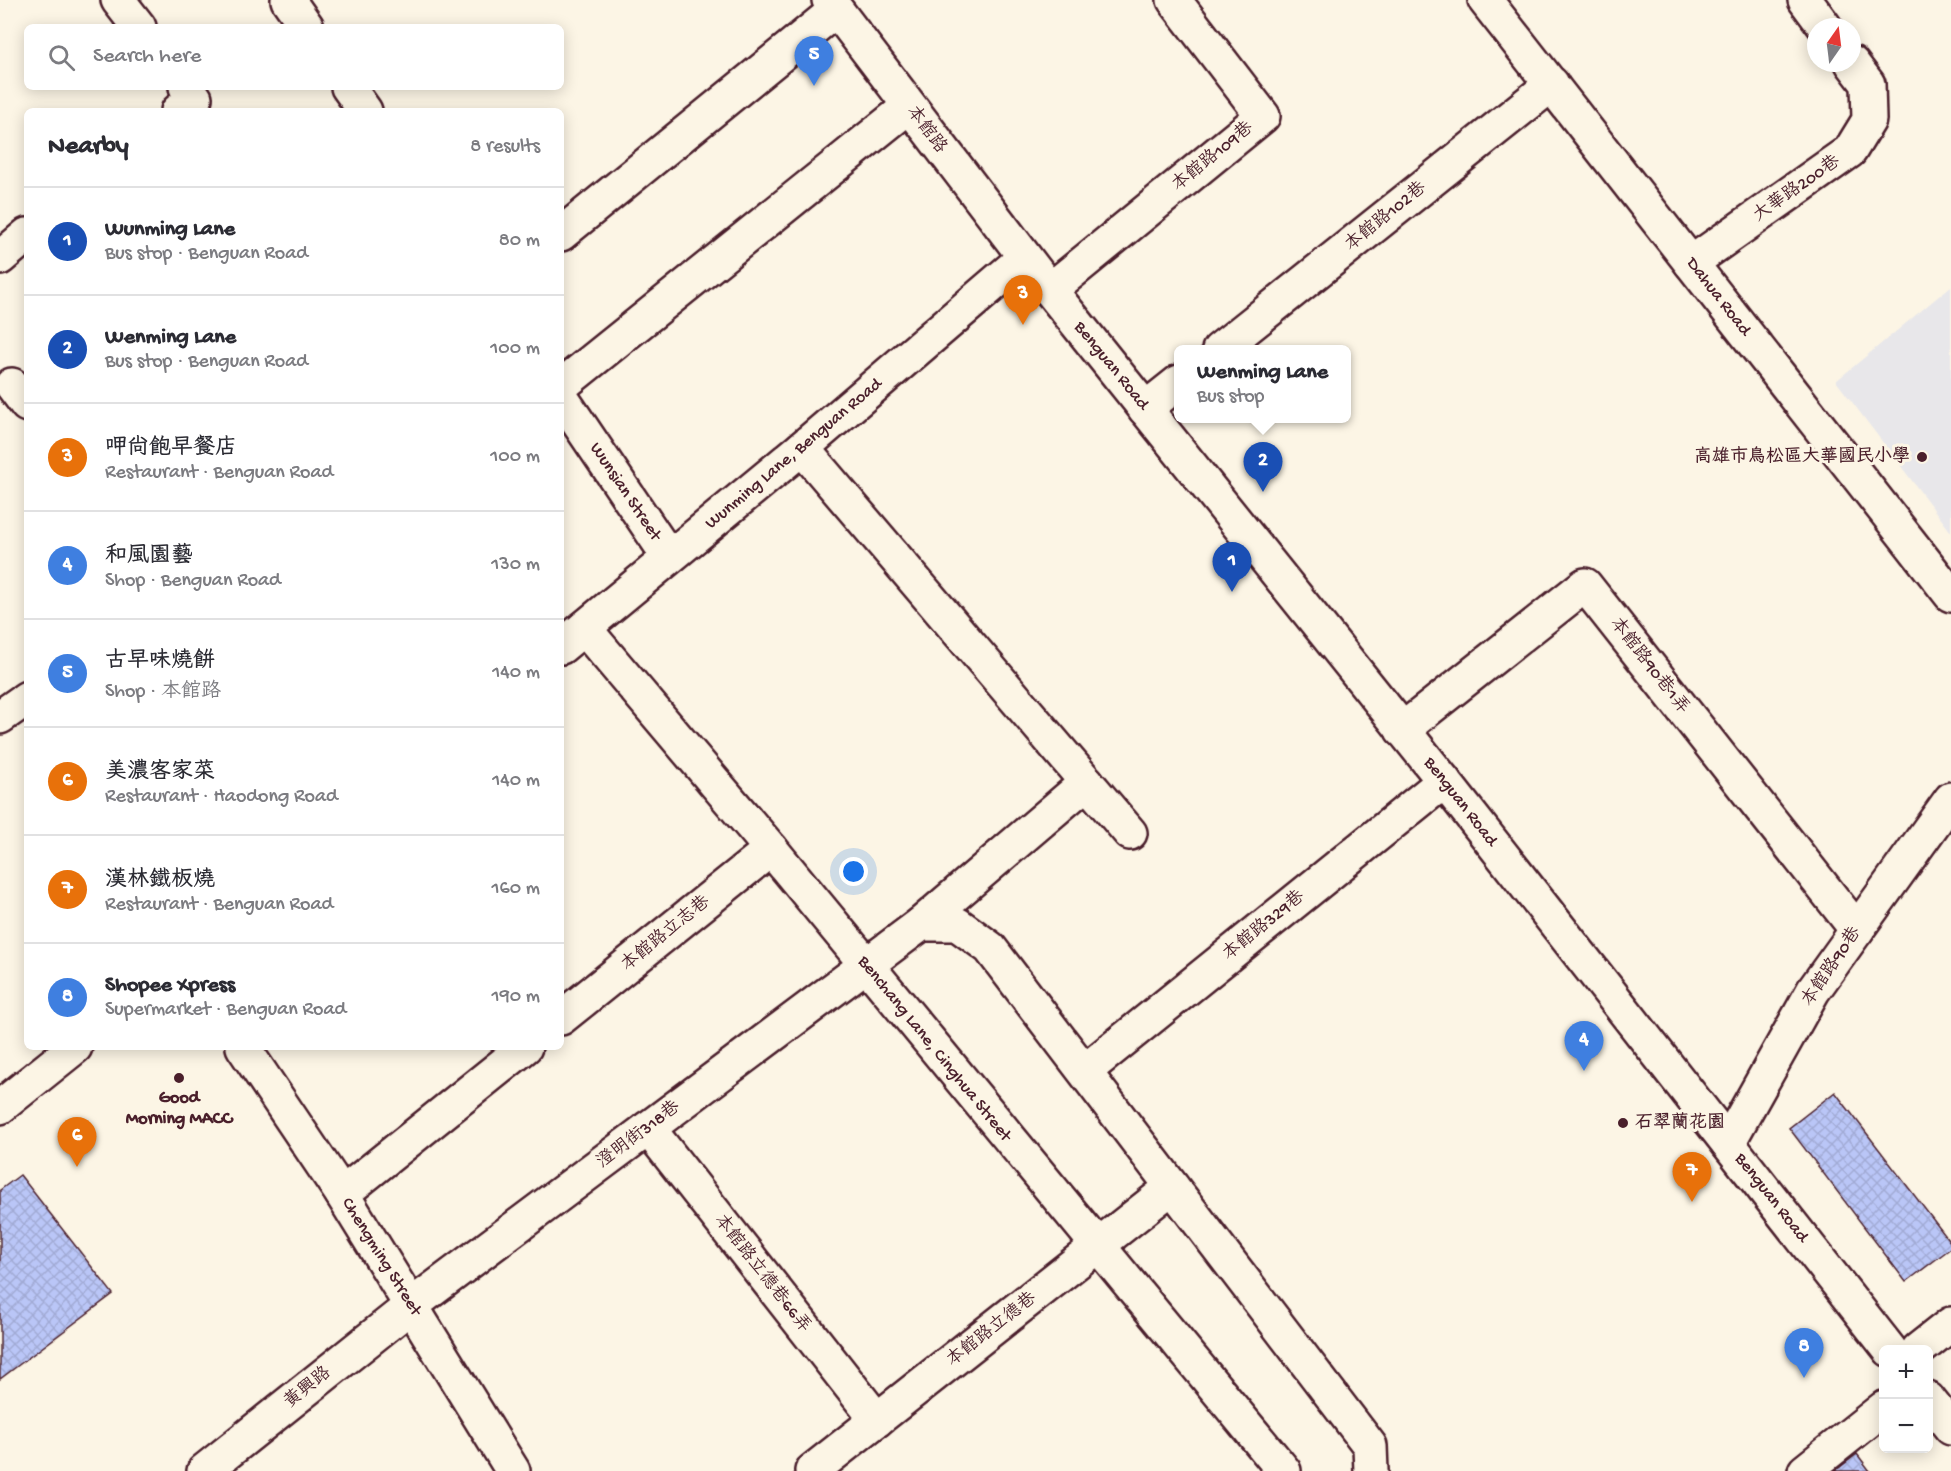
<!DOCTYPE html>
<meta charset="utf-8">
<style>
body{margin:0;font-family:"Gochi Hand","LXGW WenKai TC",sans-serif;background:#f7f7f7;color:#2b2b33}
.controls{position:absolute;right:18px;bottom:18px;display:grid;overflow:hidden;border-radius:9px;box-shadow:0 3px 15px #0003}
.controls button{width:54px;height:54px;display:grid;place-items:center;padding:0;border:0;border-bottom:2px solid #e1e1e2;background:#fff;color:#2b2b33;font:30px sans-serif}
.compass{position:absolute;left:1807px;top:18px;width:54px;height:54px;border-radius:50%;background:#fff;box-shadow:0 3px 15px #0003;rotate:14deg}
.you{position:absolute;left:854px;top:872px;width:21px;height:21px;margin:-15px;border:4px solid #fff;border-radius:50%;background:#1a73e8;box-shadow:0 0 0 9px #1a73e833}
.badge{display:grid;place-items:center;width:39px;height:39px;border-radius:50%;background:#4a1f2b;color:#fff;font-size:20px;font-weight:700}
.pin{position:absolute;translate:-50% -50px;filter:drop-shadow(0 2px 3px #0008)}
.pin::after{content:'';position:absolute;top:32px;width:21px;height:18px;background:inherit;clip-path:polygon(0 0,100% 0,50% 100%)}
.popup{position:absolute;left:1174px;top:345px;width:177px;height:78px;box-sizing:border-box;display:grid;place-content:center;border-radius:9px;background:#fff;filter:drop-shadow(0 2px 4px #0005);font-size:20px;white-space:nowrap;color:#7c7c81}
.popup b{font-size:22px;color:#2b2b33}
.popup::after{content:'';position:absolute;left:50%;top:100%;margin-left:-12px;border:12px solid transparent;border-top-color:#fff}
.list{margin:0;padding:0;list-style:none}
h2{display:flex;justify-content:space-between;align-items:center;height:78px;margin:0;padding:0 24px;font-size:26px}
h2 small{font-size:20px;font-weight:400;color:#7c7c81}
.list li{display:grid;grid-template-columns:39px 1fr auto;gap:18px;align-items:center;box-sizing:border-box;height:108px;padding:0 24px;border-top:2px solid #e1e1e2}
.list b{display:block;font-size:22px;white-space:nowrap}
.list p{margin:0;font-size:20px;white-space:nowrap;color:#7c7c81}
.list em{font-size:20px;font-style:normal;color:#7c7c81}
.icon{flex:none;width:33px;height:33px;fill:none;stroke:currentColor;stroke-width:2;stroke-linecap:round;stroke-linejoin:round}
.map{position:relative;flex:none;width:1951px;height:1471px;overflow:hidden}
.search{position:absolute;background:#fff;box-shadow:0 3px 15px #0003;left:24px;top:24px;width:540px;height:66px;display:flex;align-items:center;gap:15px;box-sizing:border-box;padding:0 21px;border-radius:9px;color:#7c7c81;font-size:22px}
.panel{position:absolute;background:#fff;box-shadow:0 3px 15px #0003;left:24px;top:108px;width:540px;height:942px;border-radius:9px}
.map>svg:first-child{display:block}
</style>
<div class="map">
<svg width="1951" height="1471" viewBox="0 0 1951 1471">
<defs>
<pattern id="building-cross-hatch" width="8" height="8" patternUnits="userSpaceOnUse" patternTransform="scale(1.5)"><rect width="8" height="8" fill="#bac6f7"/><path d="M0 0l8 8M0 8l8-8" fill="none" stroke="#a1aad4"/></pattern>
</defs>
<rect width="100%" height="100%" fill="#fcf5e5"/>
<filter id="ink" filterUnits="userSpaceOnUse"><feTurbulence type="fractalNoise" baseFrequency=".0167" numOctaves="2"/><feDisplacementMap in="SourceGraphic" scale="12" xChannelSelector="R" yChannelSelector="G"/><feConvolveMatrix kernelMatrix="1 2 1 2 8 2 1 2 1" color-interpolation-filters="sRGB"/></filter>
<g filter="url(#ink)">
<polygon fill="#e8e7ea" points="1951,286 1951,532 1836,381"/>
<g fill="url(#building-cross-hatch)" stroke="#4a1f2b" stroke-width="1.5">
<polygon points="1835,1092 1951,1243 1951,1248 1906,1282 1789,1128"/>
<polygon points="20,1175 113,1294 0,1379 0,1190"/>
<polygon points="1857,1454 1870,1471 1835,1471"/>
</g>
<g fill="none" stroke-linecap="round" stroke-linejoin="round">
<defs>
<g id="minor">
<polyline points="118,0 139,27"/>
<polyline points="288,0 307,27"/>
<polyline points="829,0 1050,290 1444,781 1890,1350"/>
<polyline points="1485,0 1951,595"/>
<polyline points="1805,0 1825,27"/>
<polyline points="348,87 365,111"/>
<polyline points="178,111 195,98 186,87"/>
<polyline points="561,234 836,10"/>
<polyline points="0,258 27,235"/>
<polyline points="1691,263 1850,151 1869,120 1868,84 1852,63"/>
<polyline points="1050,290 1263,116 1174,0"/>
<polyline points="1219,350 1552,84"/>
<polyline points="12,385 27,405"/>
<polyline points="561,386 908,107"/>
<polyline points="561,397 669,557"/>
<polyline points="1145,409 1179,382"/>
<polyline points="802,448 1130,833"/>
<polyline points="584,628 771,849 1284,1471"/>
<polyline points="561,647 802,448 1024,258"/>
<polyline points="0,717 27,698"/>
<polyline points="1402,730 1585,585 1857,930"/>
<polyline points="921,924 1087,782"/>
<polyline points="561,1018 771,849"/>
<polyline points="243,1047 342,1194 513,1471"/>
<polyline points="1085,1071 1444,781"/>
<polyline points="0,1107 75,1047"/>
<polyline points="648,1128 877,1420"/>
<polyline points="1728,1143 1813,991 1951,799"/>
<polyline points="342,1194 525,1047"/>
<polyline points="1918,1350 1951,1324"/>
<polyline points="1928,1399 1951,1428"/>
<polyline points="204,1471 412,1305 921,924 957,924 990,948 1370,1446 1371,1471"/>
<polyline points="812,1471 1172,1187"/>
<polyline points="1805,1471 1884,1408"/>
</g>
</defs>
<use href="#minor" stroke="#4a1f2b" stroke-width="38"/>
<use href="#minor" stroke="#fcf5e5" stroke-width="33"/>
</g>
</g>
<g fill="#4a1f2b" stroke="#fcf5e5" stroke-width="2">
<circle cx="1922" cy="457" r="6"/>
<circle cx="179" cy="1078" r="6"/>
<circle cx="1623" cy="1123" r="6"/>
</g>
<g text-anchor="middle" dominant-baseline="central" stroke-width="6" stroke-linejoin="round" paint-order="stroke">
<g font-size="18" fill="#4a1f2b" stroke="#fcf5e5">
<text transform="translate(926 130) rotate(53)">本館路</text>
<text transform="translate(1213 157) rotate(-39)">本館路109巷</text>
<text transform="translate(1797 189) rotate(-35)">大華路200巷</text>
<text transform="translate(1386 217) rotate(-39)">本館路102巷</text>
<text transform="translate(1718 297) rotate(52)">Dahua Road</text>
<text transform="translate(1111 366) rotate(51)">Benguan Road</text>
<text transform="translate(794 454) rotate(-40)">Wunming Lane, Benguan Road</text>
<text transform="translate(625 492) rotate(56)">Wunsian Street</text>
<text transform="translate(1649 666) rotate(52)">本館路90巷1弄</text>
<text transform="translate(1460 802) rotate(52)">Benguan Road</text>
<text transform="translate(1264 926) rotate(-39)">本館路329巷</text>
<text transform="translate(666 934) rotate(-39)">本館路立志巷</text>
<text transform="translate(1832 967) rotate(-56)">本館路90巷</text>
<text transform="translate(934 1049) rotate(51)">Benchang Lane, Cinghua Street</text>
<text transform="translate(639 1135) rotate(-37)">澄明街318巷</text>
<text transform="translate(1771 1198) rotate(52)">Benguan Road</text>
<text transform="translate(381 1257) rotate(58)">Chengming Street</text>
<text transform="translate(762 1274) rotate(52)">本館路立德巷66弄</text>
<text transform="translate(992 1330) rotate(-38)">本館路立德巷</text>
<text transform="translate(308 1388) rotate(-39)">黃興路</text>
</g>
<g font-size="18" font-weight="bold" fill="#4a1f2b" stroke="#fcf5e5" text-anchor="end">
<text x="1910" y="457">高雄市鳥松區大華國民小學</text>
<text x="179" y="1098" text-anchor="middle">Good<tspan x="179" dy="21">Morning MACC</tspan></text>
<text x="1635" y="1123" text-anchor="start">石翠蘭花園</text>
</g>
</g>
</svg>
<div class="controls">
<button>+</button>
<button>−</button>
</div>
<svg class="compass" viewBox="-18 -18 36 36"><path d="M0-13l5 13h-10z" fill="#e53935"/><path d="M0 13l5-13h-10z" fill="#7c7c81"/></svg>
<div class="you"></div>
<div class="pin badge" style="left:1232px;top:592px;background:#1a4fb4">1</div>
<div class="pin badge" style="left:1263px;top:492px;background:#1a4fb4">2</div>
<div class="popup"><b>Wenming Lane</b>Bus stop</div>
<div class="pin badge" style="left:1023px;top:325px;background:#e8710a">3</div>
<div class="pin badge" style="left:1584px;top:1071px;background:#3f7fe0">4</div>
<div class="pin badge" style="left:814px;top:86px;background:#3f7fe0">5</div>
<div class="pin badge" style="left:77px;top:1167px;background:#e8710a">6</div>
<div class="pin badge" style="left:1692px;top:1202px;background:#e8710a">7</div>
<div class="pin badge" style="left:1804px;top:1378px;background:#3f7fe0">8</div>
<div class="search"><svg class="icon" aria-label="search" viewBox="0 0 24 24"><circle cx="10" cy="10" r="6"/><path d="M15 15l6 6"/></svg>Search here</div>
<section class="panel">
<h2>Nearby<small>8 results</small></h2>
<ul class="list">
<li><span class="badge" style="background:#1a4fb4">1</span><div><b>Wunming Lane</b><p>Bus stop · Benguan Road</p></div><em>80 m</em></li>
<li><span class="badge" style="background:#1a4fb4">2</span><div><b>Wenming Lane</b><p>Bus stop · Benguan Road</p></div><em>100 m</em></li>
<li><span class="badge" style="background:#e8710a">3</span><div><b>呷尚飽早餐店</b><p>Restaurant · Benguan Road</p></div><em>100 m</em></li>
<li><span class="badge" style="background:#3f7fe0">4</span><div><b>和風園藝</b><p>Shop · Benguan Road</p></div><em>130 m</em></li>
<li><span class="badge" style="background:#3f7fe0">5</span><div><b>古早味燒餅</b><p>Shop · 本館路</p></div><em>140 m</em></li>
<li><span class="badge" style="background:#e8710a">6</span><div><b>美濃客家菜</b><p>Restaurant · Haodong Road</p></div><em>140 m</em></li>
<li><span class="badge" style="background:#e8710a">7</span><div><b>漢林鐵板燒</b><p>Restaurant · Benguan Road</p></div><em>160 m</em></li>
<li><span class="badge" style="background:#3f7fe0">8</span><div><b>Shopee Xpress</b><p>Supermarket · Benguan Road</p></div><em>190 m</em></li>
</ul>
</section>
</div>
